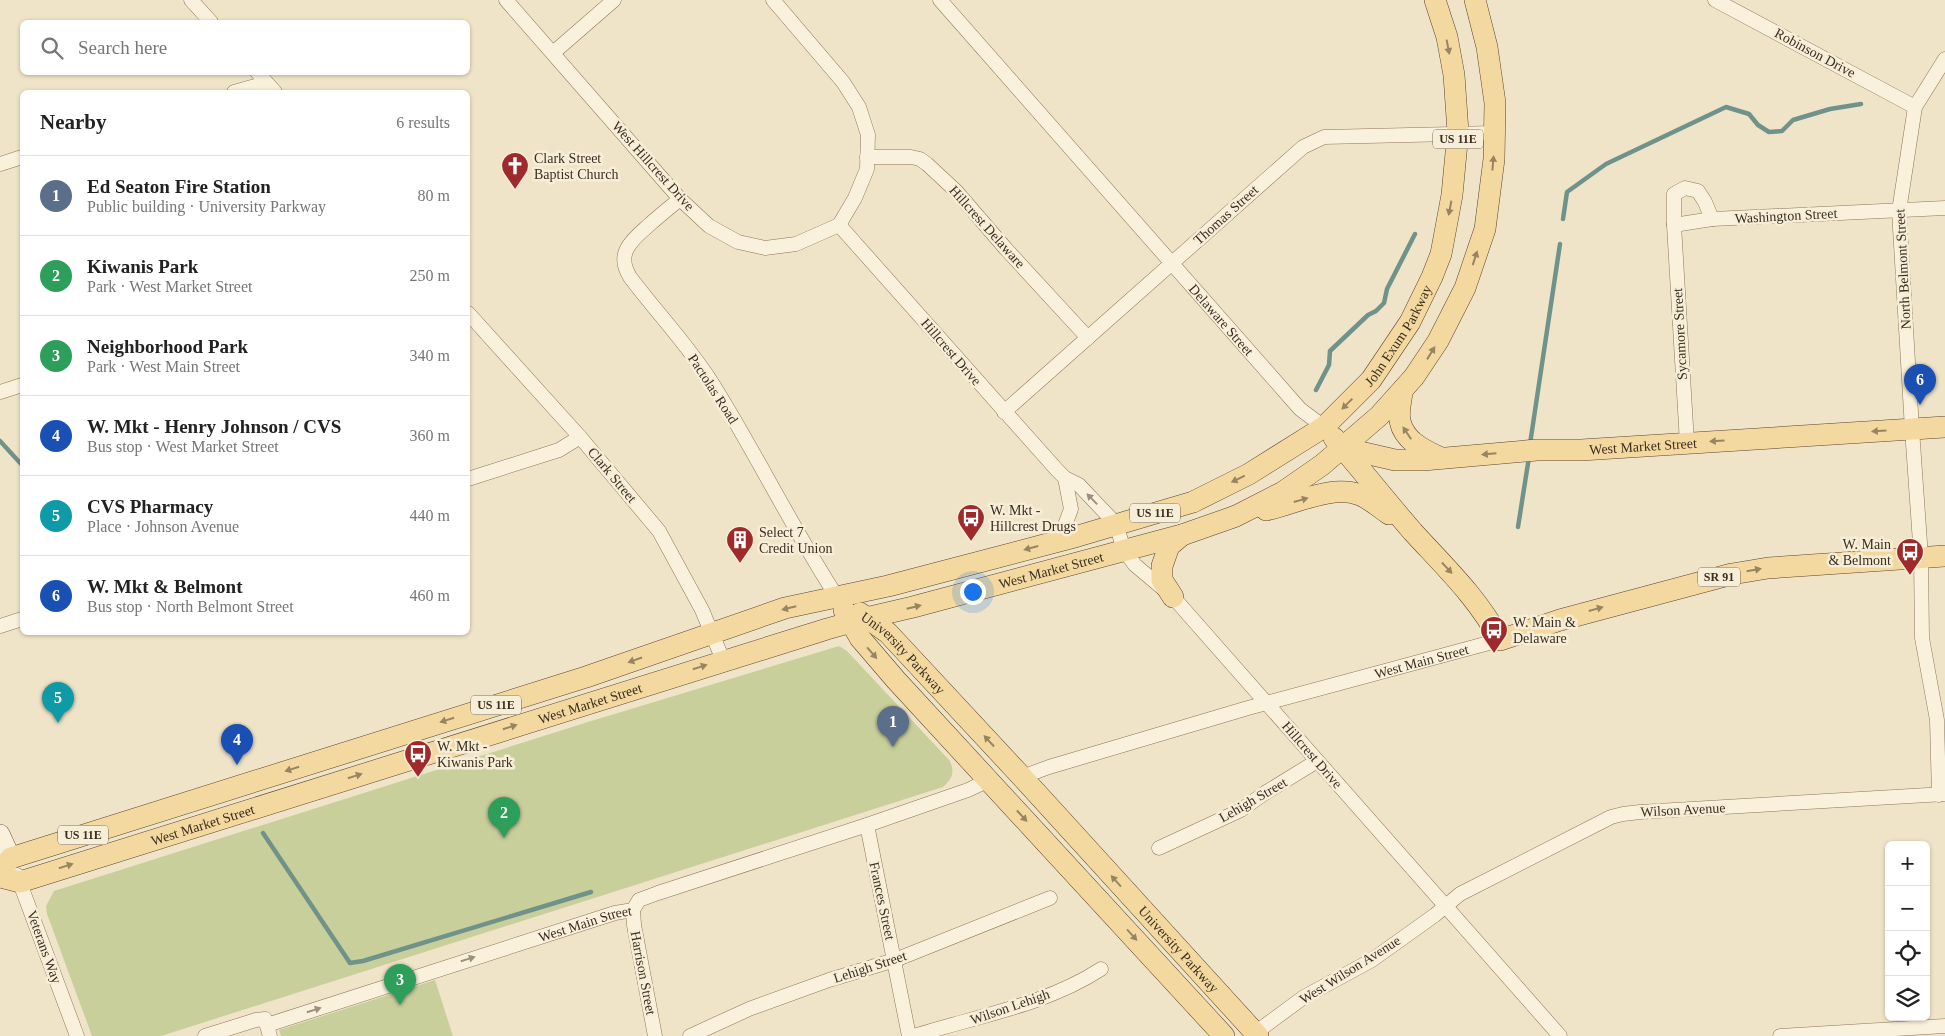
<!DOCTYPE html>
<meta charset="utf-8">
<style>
body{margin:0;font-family:Georgia,serif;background:#f2f2f2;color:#222}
.controls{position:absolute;right:15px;bottom:15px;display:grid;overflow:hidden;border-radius:8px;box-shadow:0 1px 4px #0004}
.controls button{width:45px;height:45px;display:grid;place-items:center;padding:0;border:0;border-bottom:1px solid #e0e0e0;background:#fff;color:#222;font:25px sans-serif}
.you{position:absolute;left:972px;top:591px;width:18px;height:18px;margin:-12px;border:4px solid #fff;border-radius:50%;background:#1a73e8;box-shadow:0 0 0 8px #1a73e833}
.badge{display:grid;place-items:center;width:32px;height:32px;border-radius:50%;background:#1a73e8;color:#fff;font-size:16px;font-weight:700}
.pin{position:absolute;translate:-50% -41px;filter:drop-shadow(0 1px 2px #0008)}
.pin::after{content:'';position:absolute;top:26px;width:18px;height:15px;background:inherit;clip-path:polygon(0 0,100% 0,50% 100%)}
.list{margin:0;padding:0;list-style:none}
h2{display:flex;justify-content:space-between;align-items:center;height:65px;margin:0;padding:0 20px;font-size:21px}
h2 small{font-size:16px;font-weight:400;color:#767676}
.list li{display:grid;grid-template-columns:32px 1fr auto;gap:15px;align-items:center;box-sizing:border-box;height:80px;padding:0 20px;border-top:1px solid #e0e0e0}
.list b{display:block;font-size:19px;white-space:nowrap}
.list p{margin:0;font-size:16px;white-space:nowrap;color:#767676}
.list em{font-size:16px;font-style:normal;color:#767676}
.icon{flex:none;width:28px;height:28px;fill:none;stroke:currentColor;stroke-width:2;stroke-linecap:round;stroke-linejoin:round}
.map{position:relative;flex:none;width:1945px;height:1036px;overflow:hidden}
.search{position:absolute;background:#fff;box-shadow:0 1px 4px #0004;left:20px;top:20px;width:450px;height:55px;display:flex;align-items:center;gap:12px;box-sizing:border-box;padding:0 18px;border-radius:8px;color:#767676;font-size:19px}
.panel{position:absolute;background:#fff;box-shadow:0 1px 4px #0004;left:20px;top:90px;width:450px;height:545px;border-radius:8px}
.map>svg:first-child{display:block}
</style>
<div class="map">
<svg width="1945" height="1036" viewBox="0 0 1945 1036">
<rect width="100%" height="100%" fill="#f0e4c8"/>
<g fill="#c9cf9b">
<path d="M839 646 847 651 950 761C955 773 952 779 943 787L161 1036H92L47 914 46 906 54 891 588 722Z"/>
<polygon points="435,980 453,1036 281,1036 279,1030"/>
</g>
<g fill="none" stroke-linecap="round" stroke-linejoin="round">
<g stroke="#6f938a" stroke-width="4.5">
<polyline points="1563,219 1567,192 1606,164 1726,107 1749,114 1758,125 1769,132 1782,131 1793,120 1830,109 1861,104"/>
<polyline points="1316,390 1329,365 1330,351 1368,315 1376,311 1384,303 1387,289 1415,234"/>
<polyline points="0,441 22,465"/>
<polyline points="1530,444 1560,244"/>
<polyline points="1518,527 1529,457"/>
<polyline points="263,833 350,963 363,961 591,892"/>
</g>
<defs>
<g id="minor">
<polyline points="191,0 211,22"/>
<polyline points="506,0 680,199 709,226 738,242 765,248 796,244 839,225"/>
<polyline points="773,0 843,82 859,107 868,135 867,169 855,198 839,225"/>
<path id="s1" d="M940 0 1300 409 1324 427"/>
<polyline points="1715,0 1915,107"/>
<polyline points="553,53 614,0"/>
<polyline points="257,72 275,92"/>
<polyline points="234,92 266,83"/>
<polyline points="867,157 911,157 920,159 927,164 956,191 1006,249 1088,338"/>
<polyline points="0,164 22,157"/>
<path d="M680 199C669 208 659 216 649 225 632 240 615 253 630 277 657 313 688 345 712 383 756 453 792 528 837 597"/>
<polyline points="839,225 1057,470 1065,478 1079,485 1116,524 1124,550 1135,565 1173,597 1560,1036"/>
<polyline points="1674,225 1712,219 1945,208"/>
<polyline points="468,313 580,437 659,531 702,610 723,660"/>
<polyline points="0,392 22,385"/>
<polyline points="1004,412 1303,147 1324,137 1495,133"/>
<polyline points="1687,443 1674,225 1674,194 1685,188 1698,191 1705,202 1712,219"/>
<polyline points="468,479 559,450 580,437"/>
<polyline points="1059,541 1071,509 1065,478"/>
<polyline points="0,626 22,619"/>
<path id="s2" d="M1022 777 1049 767 1248 708 1500 640"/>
<polyline points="1939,795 1937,720 1922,638 1921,557 1912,429 1899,211 1915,107 1945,59"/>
<polyline points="867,825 909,1036"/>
<polyline points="1159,848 1241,810 1265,793 1317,761"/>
<polyline points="17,875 77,1036"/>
<polyline points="633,910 634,925 655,1036"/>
<path id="s3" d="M267 1025 615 913 633 910 639 900 658 893 867 825 968 790 989 780"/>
<polyline points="1255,1033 1304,997 1372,960 1435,915 1460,894 1611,817 1623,814 1640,812 1945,794"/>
<polyline points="205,1036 256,1020 265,1019 270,1036"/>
<polyline points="690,1036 749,1009 829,980 895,960 1050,898"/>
<path d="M914 1036C977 1016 1046 1005 1101 969"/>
<polyline points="1780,1036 1945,1026"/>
</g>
<polyline id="secondary" points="0,834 11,858"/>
<g id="primary">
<path d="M1402 393C1401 401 1398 412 1400 421 1404 441 1424 450 1441 458"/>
<path d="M1334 438C1361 469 1386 501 1413 532 1445 567 1478 598 1500 640L1560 620 1732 574 1768 568 1945 556"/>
<path id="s4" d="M1343 448 1395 460H1423L1537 450H1581L1945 427"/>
<path d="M1266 510C1294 504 1333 484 1360 495 1370 499 1380 508 1389 514"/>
<polyline points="1173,597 1162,580 1162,566 1169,546 1182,535"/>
<polyline points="844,610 860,638 896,680 1224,1036"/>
<path id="s5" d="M860 613 888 633 1022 777 1258 1036"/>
<path id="s6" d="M0 871 11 858 586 677 785 608 888 586 1078 536 1193 502 1249 474 1324 427 1371 380 1410 322 1432 277 1441 254 1452 195 1458 132 1454 75 1447 37 1435 0"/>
<path id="s7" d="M0 877 20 882 827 629 866 618 913 607 1182 535 1236 516 1283 492 1322 465 1379 416 1414 377 1438 341 1465 288 1485 229 1494 159 1495 103 1487 47 1475 0"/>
</g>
</defs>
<use href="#minor" stroke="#8d765c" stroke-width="15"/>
<use href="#secondary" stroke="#6f573f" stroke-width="20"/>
<use href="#primary" stroke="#5b4430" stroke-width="22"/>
<use href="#minor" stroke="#faf1dc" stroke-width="14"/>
<use href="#secondary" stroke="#faf1dc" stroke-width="19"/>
<use href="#primary" stroke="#f3d9a0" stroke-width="21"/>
</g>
<defs><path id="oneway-solid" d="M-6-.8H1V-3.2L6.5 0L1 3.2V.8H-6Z" transform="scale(1.25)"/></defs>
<g fill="#988460">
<use href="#oneway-solid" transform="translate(1448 47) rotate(79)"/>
<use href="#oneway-solid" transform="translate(1493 163) rotate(-85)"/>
<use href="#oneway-solid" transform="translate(1450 208) rotate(101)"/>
<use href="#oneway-solid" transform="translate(1475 258) rotate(-72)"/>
<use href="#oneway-solid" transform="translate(1431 353) rotate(-58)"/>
<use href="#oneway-solid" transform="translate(1347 404) rotate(135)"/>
<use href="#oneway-solid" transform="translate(1879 431) rotate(177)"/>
<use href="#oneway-solid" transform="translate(1407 433) rotate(-124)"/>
<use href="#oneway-solid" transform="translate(1717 441) rotate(177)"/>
<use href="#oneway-solid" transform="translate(1489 454) rotate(175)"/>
<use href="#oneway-solid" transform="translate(1238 479) rotate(154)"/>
<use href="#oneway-solid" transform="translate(1301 500) rotate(-16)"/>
<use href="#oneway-solid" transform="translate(1031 548) rotate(165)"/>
<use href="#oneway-solid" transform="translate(1447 568) rotate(47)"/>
<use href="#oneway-solid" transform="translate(1754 570) rotate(-10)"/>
<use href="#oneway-solid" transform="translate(914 607) rotate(-14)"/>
<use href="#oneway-solid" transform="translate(789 608) rotate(166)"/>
<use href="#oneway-solid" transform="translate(1596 609) rotate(-16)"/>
<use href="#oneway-solid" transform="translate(872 653) rotate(49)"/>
<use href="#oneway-solid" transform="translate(635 660) rotate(161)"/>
<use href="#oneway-solid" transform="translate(700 667) rotate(-17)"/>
<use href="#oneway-solid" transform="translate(447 720) rotate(162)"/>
<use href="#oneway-solid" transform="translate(510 727) rotate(-18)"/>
<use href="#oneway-solid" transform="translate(989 741) rotate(-133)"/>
<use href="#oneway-solid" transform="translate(292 769) rotate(163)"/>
<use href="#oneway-solid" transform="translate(355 776) rotate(-17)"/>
<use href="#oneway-solid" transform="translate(1022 816) rotate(47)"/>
<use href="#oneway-solid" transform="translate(66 866) rotate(-17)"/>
<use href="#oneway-solid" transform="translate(1116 881) rotate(-132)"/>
<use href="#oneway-solid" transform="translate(1132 935) rotate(48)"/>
</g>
<g fill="#9c907e">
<use href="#oneway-solid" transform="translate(1092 499) rotate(-134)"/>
<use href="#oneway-solid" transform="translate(468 959) rotate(-17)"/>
<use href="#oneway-solid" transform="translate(314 1010) rotate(-18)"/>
</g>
<defs>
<symbol id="church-pin" viewBox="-11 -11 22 30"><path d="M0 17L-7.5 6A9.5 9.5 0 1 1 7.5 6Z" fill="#9e2a2b" stroke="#f7eed8"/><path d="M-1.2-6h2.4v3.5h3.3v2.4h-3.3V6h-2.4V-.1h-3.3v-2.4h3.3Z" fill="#fff"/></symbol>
<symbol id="bus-pin" viewBox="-11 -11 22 30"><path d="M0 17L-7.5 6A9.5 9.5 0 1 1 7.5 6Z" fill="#9e2a2b" stroke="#f7eed8"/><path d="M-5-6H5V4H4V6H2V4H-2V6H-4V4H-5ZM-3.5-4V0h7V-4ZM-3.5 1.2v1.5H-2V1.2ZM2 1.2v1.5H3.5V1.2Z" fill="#fff"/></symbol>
<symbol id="building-pin" viewBox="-11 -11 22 30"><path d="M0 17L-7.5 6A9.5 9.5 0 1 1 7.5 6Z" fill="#9e2a2b" stroke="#f7eed8"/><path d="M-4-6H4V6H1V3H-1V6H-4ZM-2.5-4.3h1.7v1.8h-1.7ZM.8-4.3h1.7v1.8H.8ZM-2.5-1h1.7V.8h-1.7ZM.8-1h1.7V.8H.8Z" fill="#fff"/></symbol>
</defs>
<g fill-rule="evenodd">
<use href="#church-pin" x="499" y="150" width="32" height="43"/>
<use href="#bus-pin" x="955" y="502" width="32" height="43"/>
<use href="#building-pin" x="724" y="524" width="32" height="43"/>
<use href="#bus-pin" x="1894" y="536" width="32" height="43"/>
<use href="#bus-pin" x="1478" y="614" width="32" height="43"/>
<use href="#bus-pin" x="402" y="738" width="32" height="43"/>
</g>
<g text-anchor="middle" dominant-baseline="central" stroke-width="5" stroke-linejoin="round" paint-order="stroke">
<g fill="#f7eed8" stroke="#756857" stroke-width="1">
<rect x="1433" y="129.5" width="50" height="19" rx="4"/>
<rect x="1130" y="503.5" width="50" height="19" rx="4"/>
<rect x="1698" y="567.5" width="42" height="19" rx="4"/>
<rect x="471" y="695.5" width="50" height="19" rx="4"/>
<rect x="58" y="825.5" width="50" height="19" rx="4"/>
</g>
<g font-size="12" font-weight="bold" fill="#3d2e20">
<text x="1458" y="139">US 11E</text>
<text x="1155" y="513">US 11E</text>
<text x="1719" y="577">SR 91</text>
<text x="496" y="705">US 11E</text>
<text x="83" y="835">US 11E</text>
</g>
<g font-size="14" fill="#3d2e20" stroke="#f7eed8">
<text transform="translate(1815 53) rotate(28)">Robinson Drive</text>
<text transform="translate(653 166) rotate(48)">West Hillcrest Drive</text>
<text transform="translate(1226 215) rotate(-42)">Thomas Street</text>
<text transform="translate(1786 216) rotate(-3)">Washington Street</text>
<text transform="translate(987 227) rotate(48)">Hillcrest Delaware</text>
<text transform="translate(1903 269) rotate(-93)">North Belmont Street</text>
<text stroke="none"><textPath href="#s1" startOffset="426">Delaware Street</textPath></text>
<text stroke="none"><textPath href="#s6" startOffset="1522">John Exum Parkway</textPath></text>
<text transform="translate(1680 334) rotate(-93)">Sycamore Street</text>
<text transform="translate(951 352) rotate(49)">Hillcrest Drive</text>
<text transform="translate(713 389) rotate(57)">Pactolas Road</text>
<text stroke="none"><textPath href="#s4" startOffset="302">West Market Street</textPath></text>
<text transform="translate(612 475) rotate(50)">Clark Street</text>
<text stroke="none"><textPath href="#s7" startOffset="1098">West Market Street</textPath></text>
<text stroke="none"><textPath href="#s5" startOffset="59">University Parkway</textPath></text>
<text stroke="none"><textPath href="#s2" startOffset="416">West Main Street</textPath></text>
<text stroke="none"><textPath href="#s7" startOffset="618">West Market Street</textPath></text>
<text transform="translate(1312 755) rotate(49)">Hillcrest Drive</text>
<text transform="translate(1253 800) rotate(-30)">Lehigh Street</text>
<text transform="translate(1683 810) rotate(-3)">Wilson Avenue</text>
<text stroke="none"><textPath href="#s7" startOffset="212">West Market Street</textPath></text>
<text transform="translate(882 901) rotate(78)">Frances Street</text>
<text stroke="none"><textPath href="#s3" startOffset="334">West Main Street</textPath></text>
<text transform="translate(44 947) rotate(70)">Veterans Way</text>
<text stroke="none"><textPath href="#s5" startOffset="464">University Parkway</textPath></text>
<text transform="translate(870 967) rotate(-18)">Lehigh Street</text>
<text transform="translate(1350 970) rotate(-32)">West Wilson Avenue</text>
<text transform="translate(643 973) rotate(79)">Harrison Street</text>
<text transform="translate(1010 1007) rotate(-19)">Wilson Lehigh</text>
</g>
<g font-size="14" fill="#3d2e20" stroke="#f7eed8" text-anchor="start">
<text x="534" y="158">Clark Street<tspan x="534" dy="16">Baptist Church</tspan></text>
<text x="990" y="510">W. Mkt -<tspan x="990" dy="16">Hillcrest Drugs</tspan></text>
<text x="759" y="532">Select 7<tspan x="759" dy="16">Credit Union</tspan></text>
<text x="1891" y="544" text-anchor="end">W. Main<tspan x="1891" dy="16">&amp; Belmont</tspan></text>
<text x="1513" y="622">W. Main &amp;<tspan x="1513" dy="16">Delaware</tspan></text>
<text x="437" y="746">W. Mkt -<tspan x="437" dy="16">Kiwanis Park</tspan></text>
</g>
</g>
</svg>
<div class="controls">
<button>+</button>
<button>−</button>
<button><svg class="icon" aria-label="locate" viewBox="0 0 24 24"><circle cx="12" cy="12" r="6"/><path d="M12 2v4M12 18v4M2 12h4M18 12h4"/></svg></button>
<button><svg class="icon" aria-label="layers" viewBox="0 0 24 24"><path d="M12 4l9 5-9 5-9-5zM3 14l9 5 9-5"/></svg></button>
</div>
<div class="you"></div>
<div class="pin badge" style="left:893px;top:747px;background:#5c6f8a">1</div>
<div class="pin badge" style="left:504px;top:838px;background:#2e9e5b">2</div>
<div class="pin badge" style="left:400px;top:1005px;background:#2e9e5b">3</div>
<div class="pin badge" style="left:237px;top:765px;background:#1a4fb4">4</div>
<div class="pin badge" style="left:58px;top:723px;background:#0f9aa8">5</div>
<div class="pin badge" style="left:1920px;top:405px;background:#1a4fb4">6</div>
<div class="search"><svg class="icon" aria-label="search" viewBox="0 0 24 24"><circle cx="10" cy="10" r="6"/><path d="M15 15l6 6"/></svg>Search here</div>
<section class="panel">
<h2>Nearby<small>6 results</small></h2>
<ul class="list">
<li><span class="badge" style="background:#5c6f8a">1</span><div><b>Ed Seaton Fire Station</b><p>Public building · University Parkway</p></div><em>80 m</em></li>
<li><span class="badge" style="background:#2e9e5b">2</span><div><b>Kiwanis Park</b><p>Park · West Market Street</p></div><em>250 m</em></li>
<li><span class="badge" style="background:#2e9e5b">3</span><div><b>Neighborhood Park</b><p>Park · West Main Street</p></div><em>340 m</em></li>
<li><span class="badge" style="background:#1a4fb4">4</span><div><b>W. Mkt - Henry Johnson / CVS</b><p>Bus stop · West Market Street</p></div><em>360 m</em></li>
<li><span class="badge" style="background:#0f9aa8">5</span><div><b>CVS Pharmacy</b><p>Place · Johnson Avenue</p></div><em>440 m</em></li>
<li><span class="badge" style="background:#1a4fb4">6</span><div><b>W. Mkt &amp; Belmont</b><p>Bus stop · North Belmont Street</p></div><em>460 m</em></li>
</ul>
</section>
</div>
